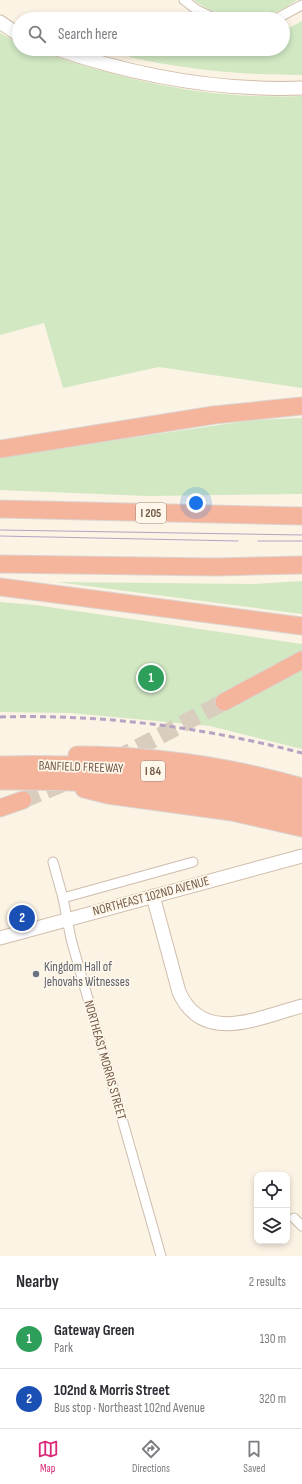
<!DOCTYPE html>
<meta charset="utf-8">
<style>
body{margin:0;font-family:"Sofia Sans Condensed",sans-serif;background:#f2f2f3;color:#2b2b33}
.controls{position:absolute;right:12px;bottom:12px;display:grid;overflow:hidden;border-radius:8px;box-shadow:0 2px 6px #0003}
.controls button{width:36px;height:36px;display:grid;place-items:center;padding:0;border:0;border-bottom:1px solid #e1e1e2;background:#fff;color:#2b2b33;font:20px sans-serif}
.you{position:absolute;left:196px;top:503px;width:14px;height:14px;margin:-10px;border:3px solid #fff;border-radius:50%;background:#1a73e8;box-shadow:0 0 0 6px #1a73e833}
.badge{display:grid;place-items:center;width:26px;height:26px;border-radius:50%;background:#db2777;color:#fff;font-size:13px;font-weight:700}
.pin{position:absolute;translate:-50% -50%;border:2px solid #fff;box-shadow:0 1px 4px #0006}
.list{margin:0;padding:0;list-style:none}
h2{display:flex;justify-content:space-between;align-items:center;height:52px;margin:0;padding:0 16px;font-size:17px}
h2 small{font-size:13px;font-weight:400;color:#7c7c81}
.list li{display:grid;grid-template-columns:26px 1fr auto;gap:12px;align-items:center;box-sizing:border-box;height:60px;padding:0 16px;border-top:1px solid #e1e1e2}
.list b{display:block;font-size:15px;white-space:nowrap}
.list p{margin:0;font-size:13px;white-space:nowrap;color:#7c7c81}
.list em{font-size:13px;font-style:normal;color:#7c7c81}
.icon{flex:none;width:22px;height:22px;fill:none;stroke:currentColor;stroke-width:2;stroke-linecap:round;stroke-linejoin:round}
.map{position:relative;flex:none;width:302px;height:1256px;overflow:hidden}
.search{position:absolute;background:#fff;box-shadow:0 2px 6px #0003;left:12px;right:12px;top:12px;height:44px;display:flex;align-items:center;gap:10px;box-sizing:border-box;padding:0 14px;border-radius:22px;color:#7c7c81;font-size:15px}
.sheet{height:172px;background:#fff}
nav{display:flex;justify-content:space-around;align-items:center;box-sizing:border-box;height:56px;border-top:1px solid #e1e1e2;background:#fff;font-size:11px;color:#7c7c81}
nav a{display:grid;justify-items:center;gap:2px}
nav .on{color:#db2777}
.map>svg:first-child{display:block}
</style>
<div class="map">
<svg width="302" height="1256" viewBox="0 0 302 1256">
<rect width="100%" height="100%" fill="#fbf3e4"/>
<g fill="#d1e8c3">
<path d="M194 0H297C267 24 223 23 194 0Z"/>
<path d="M302 21V75C241 75 189 70 129 57L138 49H283V31Z"/>
<path d="M0 33 19 44V49H32C123 80 205 100 302 96V388L159 367 63 388 44 323 0 335Z"/>
<polygon points="302,418 302,494 148,496 0,490 0,457 253,420"/>
<polygon points="302,581 302,614 57,582 253,584"/>
<polygon points="0,602 35,605 302,644 302,749 210,726 71,713 0,712"/>
</g>
<g fill="none" stroke-linecap="round" stroke-linejoin="round">
<g stroke="#d9cdbe" stroke-width="17" stroke-dasharray="17 8" stroke-linecap="butt">
<polyline points="116,759 224,702"/>
<polyline points="23,800 69,781"/>
</g>
<defs>
<g id="street">
<polyline points="184,0 197,10 216,19"/>
<polyline points="276,19 302,5"/>
<polyline points="53,862 63,898 71,939 161,1256"/>
<polyline points="63,898 193,862"/>
<polyline points="294,1218 302,1226"/>
</g>
<g id="secondary">
<polyline points="0,22 19,35"/>
<path d="M57 49C136 76 218 91 302 88"/>
<path d="M153 896 179 992C203 1046 260 1017 302 1006"/>
<polyline points="0,938 302,856"/>
</g>
<g id="highway">
<polyline points="0,449 214,415 302,406"/>
<polyline points="0,509 302,516"/>
<polyline points="0,564 216,567 302,565"/>
<polyline points="0,587 302,626"/>
<polyline points="224,702 302,660"/>
<path d="M77 755C153 755 229 766 302 787"/>
<path d="M0 765C102 762 205 772 302 801"/>
<path d="M0 781C107 780 198 787 302 816"/>
<polyline points="84,789 108,795 232,812 302,828"/>
<polyline points="0,808 23,800"/>
</g>
</defs>
<use href="#street" stroke="#cebdae" stroke-width="11"/>
<use href="#secondary" stroke="#d1bdab" stroke-width="15"/>
<use href="#highway" stroke="#dbd4d0" stroke-width="19"/>
<use href="#street" stroke="#fff" stroke-width="9"/>
<use href="#secondary" stroke="#fff" stroke-width="13"/>
<use href="#highway" stroke="#f4b59c" stroke-width="17"/>
<g stroke="#b6a3c4" stroke-width="1">
<polyline points="0,530 302,535"/>
<polyline points="0,536 238,541"/>
<polyline points="258,541 302,541"/>
</g>
<path stroke="#b6a3c4" stroke-width="3" stroke-dasharray="6 4" stroke-linecap="butt" d="M0 717C102 714 203 727 302 753"/>
</g>
<circle fill="#6b7280" stroke="#fef7ea" stroke-width="1.5" cx="36" cy="974" r="4"/>
<g text-anchor="middle" dominant-baseline="central" stroke-width="3.5" stroke-linejoin="round" paint-order="stroke">
<g fill="#fef7ea" stroke="#9d897a" stroke-width="1">
<rect x="136" y="503" width="30" height="20" rx="3"/>
<rect x="141" y="761" width="24" height="20" rx="3"/>
</g>
<g font-size="12" font-weight="bold" fill="#735a4a">
<text x="151" y="513">I 205</text>
<text x="153" y="771">I 84</text>
</g>
<g font-size="13" fill="#735a4a" stroke="#fef7ea">
<text transform="translate(81 767) rotate(2)">BANFIELD FREEWAY</text>
<text transform="translate(151 896) rotate(-15)">NORTHEAST 102ND AVENUE</text>
<text transform="translate(105 1060) rotate(74)">NORTHEAST MORRIS STREET</text>
</g>
<g font-size="13" fill="#5b616d" stroke="#fef7ea" text-anchor="start">
<text x="44" y="967">Kingdom Hall of<tspan x="44" dy="15">Jehovahs Witnesses</tspan></text>
</g>
</g>
</svg>
<div class="controls">
<button><svg class="icon" aria-label="locate" viewBox="0 0 24 24"><circle cx="12" cy="12" r="6"/><path d="M12 2v4M12 18v4M2 12h4M18 12h4"/></svg></button>
<button><svg class="icon" aria-label="layers" viewBox="0 0 24 24"><path d="M12 4l9 5-9 5-9-5zM3 14l9 5 9-5"/></svg></button>
</div>
<div class="you"></div>
<div class="pin badge" style="left:151px;top:678px;background:#2e9e5b">1</div>
<div class="pin badge" style="left:22px;top:918px;background:#1a4fb4">2</div>
<div class="search"><svg class="icon" aria-label="search" viewBox="0 0 24 24"><circle cx="10" cy="10" r="6"/><path d="M15 15l6 6"/></svg>Search here</div>
</div>
<section class="sheet">
<h2>Nearby<small>2 results</small></h2>
<ul class="list">
<li><span class="badge" style="background:#2e9e5b">1</span><div><b>Gateway Green</b><p>Park</p></div><em>130 m</em></li>
<li><span class="badge" style="background:#1a4fb4">2</span><div><b>102nd &amp; Morris Street</b><p>Bus stop · Northeast 102nd Avenue</p></div><em>320 m</em></li>
</ul>
</section>
<nav>
<a class="on"><svg class="icon" aria-label="map" viewBox="0 0 24 24"><path d="M3 6l6-2 6 2 6-2v14l-6 2-6-2-6 2zM9 4v14M15 6v14"/></svg>Map</a>
<a><svg class="icon" aria-label="directions" viewBox="0 0 24 24"><path d="M12 3l9 9-9 9-9-9zM9 14v-3h6M13 9l2 2-2 2"/></svg>Directions</a>
<a><svg class="icon" aria-label="saved" viewBox="0 0 24 24"><path d="M7 4h10v16l-5-4-5 4z"/></svg>Saved</a>
</nav>
